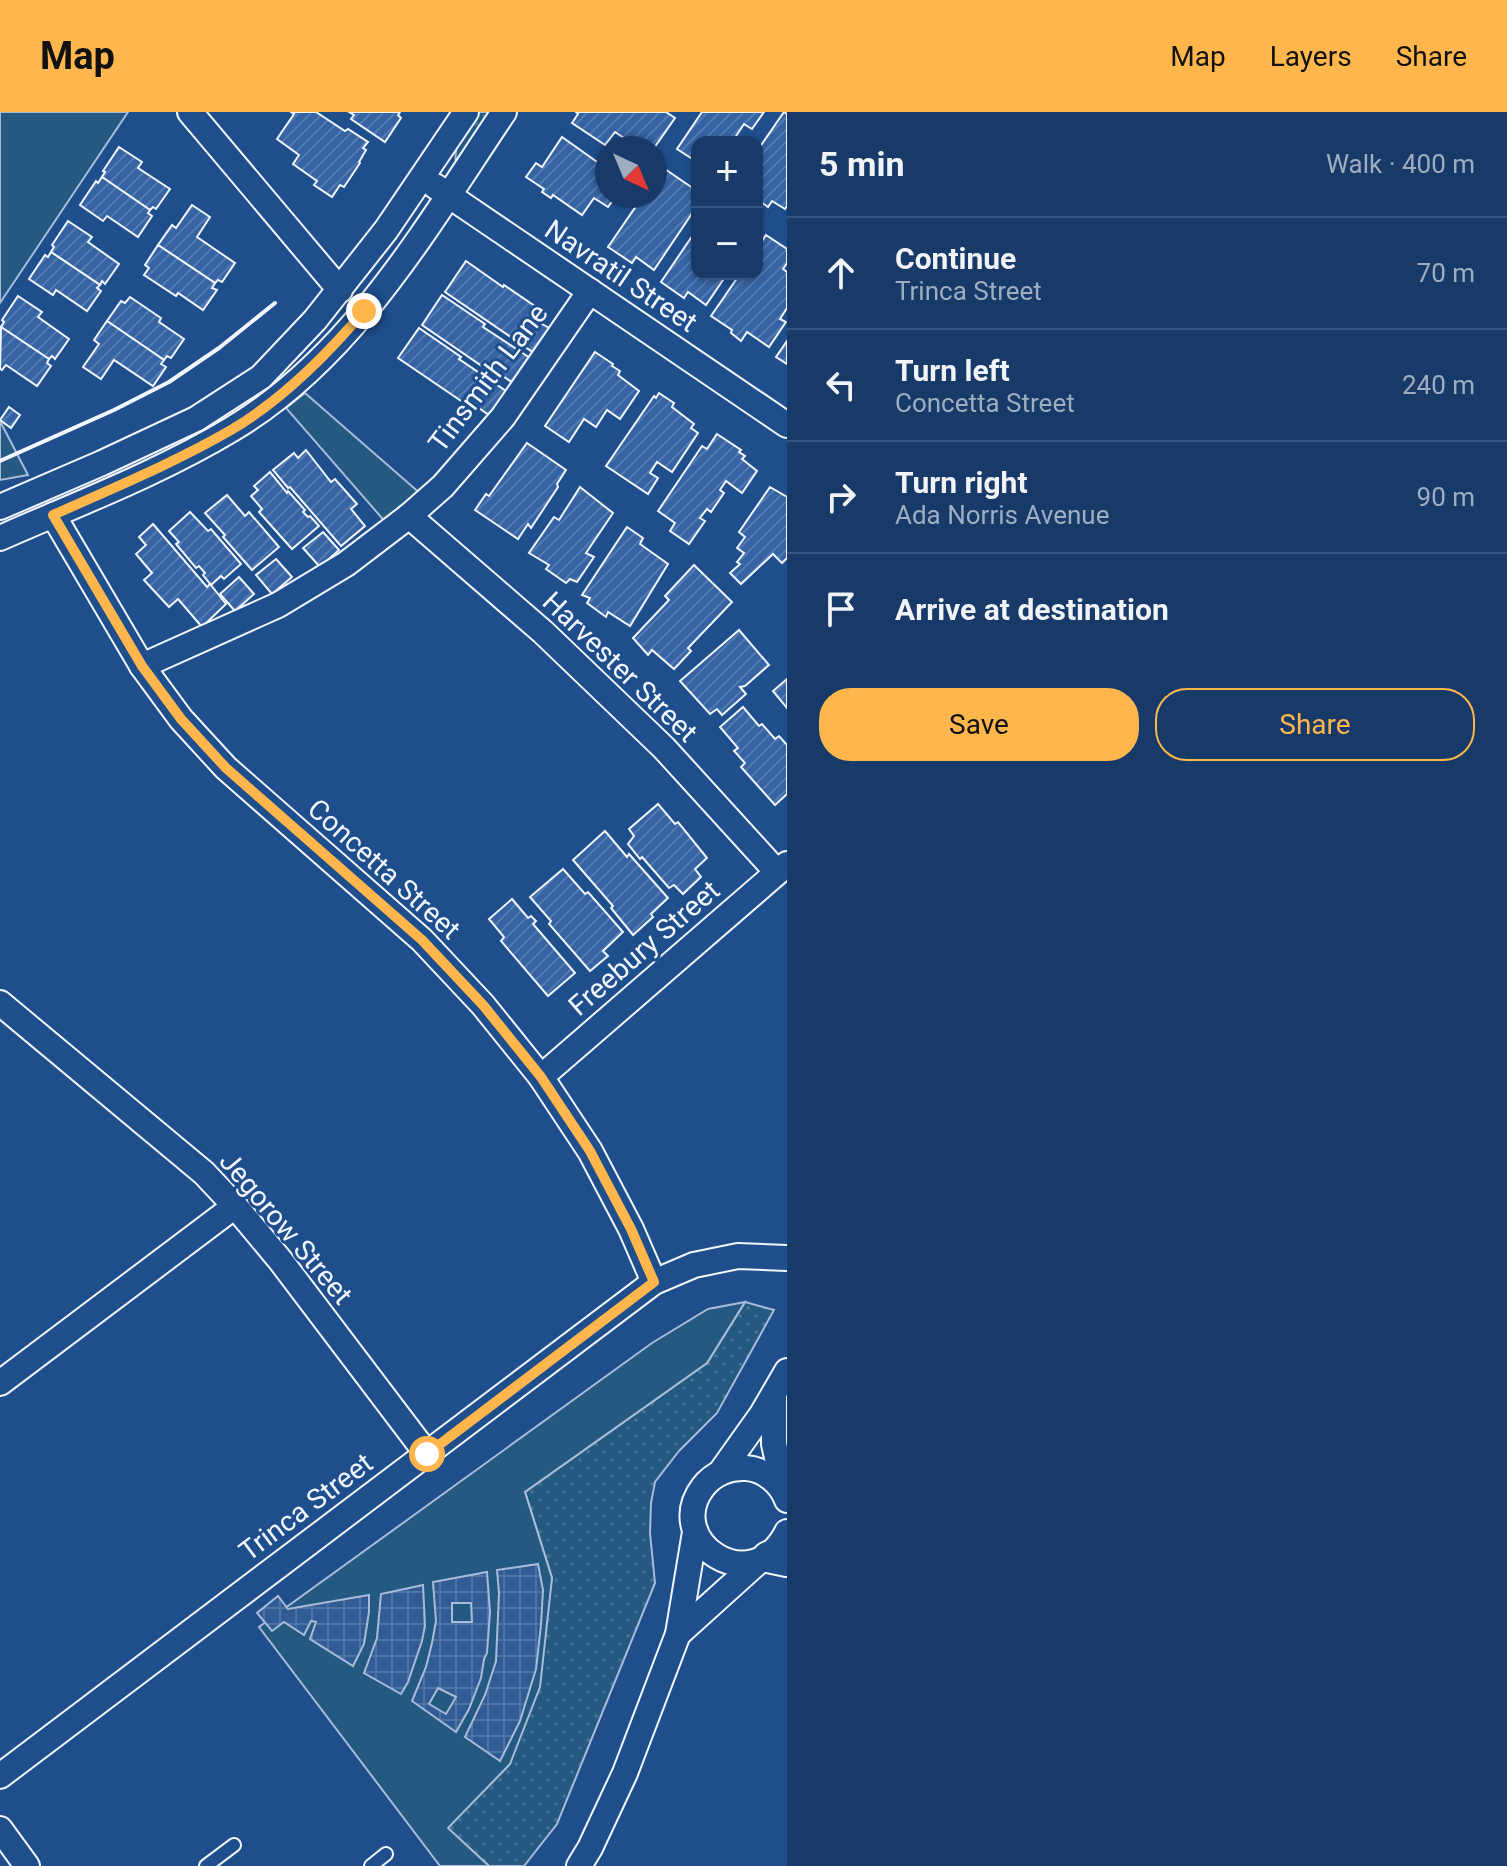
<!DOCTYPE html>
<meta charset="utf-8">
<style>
body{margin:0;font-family:Roboto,sans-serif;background:#20416f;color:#f1f3f6}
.controls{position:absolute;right:24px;top:24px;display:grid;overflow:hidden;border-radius:16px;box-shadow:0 2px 6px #0004}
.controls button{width:72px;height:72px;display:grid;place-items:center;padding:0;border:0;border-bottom:2px solid #36547d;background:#173a69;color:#f1f3f6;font:40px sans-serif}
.compass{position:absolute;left:595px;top:24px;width:72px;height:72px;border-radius:50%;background:#173a69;box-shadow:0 2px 6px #0004;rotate:136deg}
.stop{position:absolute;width:24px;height:24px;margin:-18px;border:6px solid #ffb74d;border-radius:50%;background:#fff}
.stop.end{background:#ffb74d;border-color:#fff;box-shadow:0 2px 8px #0008}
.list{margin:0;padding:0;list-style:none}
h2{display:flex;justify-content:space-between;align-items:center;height:104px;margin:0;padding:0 32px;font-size:34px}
h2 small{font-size:26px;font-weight:400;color:#9eadc0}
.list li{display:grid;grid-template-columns:52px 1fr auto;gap:24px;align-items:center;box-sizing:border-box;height:112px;padding:0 32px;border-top:2px solid #36547d}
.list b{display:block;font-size:30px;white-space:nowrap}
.list p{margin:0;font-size:26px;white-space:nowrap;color:#9eadc0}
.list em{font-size:26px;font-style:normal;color:#9eadc0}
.actions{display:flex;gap:16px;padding:24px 32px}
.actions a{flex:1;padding:18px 0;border:2px solid #ffb74d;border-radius:32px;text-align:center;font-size:28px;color:#ffb74d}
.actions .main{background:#ffb74d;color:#111}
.icon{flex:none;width:44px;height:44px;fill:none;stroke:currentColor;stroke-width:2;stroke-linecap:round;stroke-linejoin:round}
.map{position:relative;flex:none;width:787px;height:1754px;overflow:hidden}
header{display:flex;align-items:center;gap:48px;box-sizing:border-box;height:112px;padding:0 40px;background:#ffb74d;color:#111}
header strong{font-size:38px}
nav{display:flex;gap:44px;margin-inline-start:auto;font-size:28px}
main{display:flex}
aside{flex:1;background:#173a69}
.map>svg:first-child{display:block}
</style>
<header>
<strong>Map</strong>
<nav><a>Map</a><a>Layers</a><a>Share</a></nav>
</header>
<main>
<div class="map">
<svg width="787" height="1754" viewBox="0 0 787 1754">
<defs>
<pattern id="grass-dots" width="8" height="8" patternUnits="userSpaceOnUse" patternTransform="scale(2)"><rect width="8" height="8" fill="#245a82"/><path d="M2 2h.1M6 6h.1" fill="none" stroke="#447295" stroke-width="1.8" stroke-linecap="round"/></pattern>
<pattern id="plaza-grid" width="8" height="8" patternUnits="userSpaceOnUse" patternTransform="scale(2)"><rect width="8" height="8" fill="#305b95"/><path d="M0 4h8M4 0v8" fill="none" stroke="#4e73a5"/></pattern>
<pattern id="building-hatch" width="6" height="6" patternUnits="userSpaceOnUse" patternTransform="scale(2)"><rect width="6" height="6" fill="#3563a3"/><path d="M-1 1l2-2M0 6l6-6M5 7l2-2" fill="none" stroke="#537ab1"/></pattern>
</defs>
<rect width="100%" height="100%" fill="#1f4e8c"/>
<g fill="url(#grass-dots)" stroke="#a8bbd7" stroke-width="2">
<path d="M477 0H495L456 51C453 30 466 16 477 0Z"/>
<polygon points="745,1190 774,1198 717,1301 679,1339 655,1370 651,1391 650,1421 655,1471 557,1712 524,1754 489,1754 447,1716 510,1652 552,1466 525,1380 707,1251"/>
</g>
<g fill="#245a82" stroke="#a8bbd7" stroke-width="2">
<polygon points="0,0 128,0 0,191"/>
<polygon points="305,281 422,383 388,413 286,296"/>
<polygon points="0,309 28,363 0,368"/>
<polygon points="745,1190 707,1251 525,1380 552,1466 540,1575 510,1652 448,1716 489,1754 440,1754 259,1515 652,1231 708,1197"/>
</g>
<g fill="url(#plaza-grid)" stroke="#a8bbd7" stroke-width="2" fill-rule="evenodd">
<polygon points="538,1452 543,1478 541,1513 536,1557 520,1609 500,1649 465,1625 485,1583 496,1549 499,1481 497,1458"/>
<path d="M487 1460 490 1500 487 1541 484 1547 481 1566 469 1597 456 1620 412 1589 426 1555 432 1531 436 1509 433 1470ZM452 1491H471L472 1510H452ZM438 1576 456 1585 446 1602 429 1592Z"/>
<polygon points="423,1473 425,1514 422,1529 408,1570 401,1582 364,1561 377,1526 381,1482"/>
<polygon points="369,1483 369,1500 364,1532 353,1554 310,1527 316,1510 311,1509 304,1523 284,1510 272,1519 257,1501 278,1484 288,1497"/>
</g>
<g fill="url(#building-hatch)" stroke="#f2f6ff" stroke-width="2">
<polygon points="291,0 316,0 345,19 348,17 368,30 363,36 366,38 359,50 360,51 344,75 340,73 332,85 314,73 317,69 293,52 299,43 277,27 294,2"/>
<polygon points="349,0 400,0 398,3 401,6 385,30 351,7 354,3"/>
<polygon points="576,0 666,0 675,6 654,36 639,36 615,20 605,33 572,11 578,2"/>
<polygon points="702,0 764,0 752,17 744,12 732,30 697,30 697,50 677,37"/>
<polygon points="784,0 787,2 787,94 785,97 772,89 768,95 757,87 757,39"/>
<polygon points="562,25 607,57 607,84 616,84 608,95 594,86 582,103 553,83 551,86 542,80 544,77 526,65 536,51 542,55"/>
<polygon points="119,35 142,50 138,56 170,77 156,97 153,95 150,98 102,65 105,60 103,59"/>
<polygon points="662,55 697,79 697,94 654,158 636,145 632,151 608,135 643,84 655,84 655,66"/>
<polygon points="102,65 150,98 148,101 152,104 138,125 107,104 103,109 80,93 96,69 98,71"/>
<polygon points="192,93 210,105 197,125 235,151 222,170 218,168 215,171 158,133 172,113 176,116"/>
<polygon points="68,109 92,125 88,130 119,152 105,172 102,169 100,173 51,140 54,135 52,133"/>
<polygon points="697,117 697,162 727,162 706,193 688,180 684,186 661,170"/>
<polygon points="766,123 787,137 787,151 783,157 787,160 787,196 780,207 786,210 769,235 747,220 741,229 731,221 732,218 711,204 740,162 757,162 757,137"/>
<polygon points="158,133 215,171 212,176 217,178 203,198 178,181 176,184 144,163 149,156 145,153"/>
<polygon points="51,140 100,173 97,176 101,179 87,199 56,178 53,183 29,167 45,143 48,145"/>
<polygon points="466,149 503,175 504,173 548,203 542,212 551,217 534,241 445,180"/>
<polygon points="442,183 485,212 483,215 530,246 513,271 497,260 495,263 422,213"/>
<polygon points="18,184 42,200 38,205 69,227 55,247 52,244 49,247 1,215 4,210 2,208"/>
<polygon points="130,185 161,206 159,210 184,227 171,246 167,244 164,248 107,209 121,189 125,191"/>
<polygon points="107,209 164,248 161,252 166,255 153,274 114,248 101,267 83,255 99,232 94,228"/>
<polygon points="1,215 49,247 47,251 51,254 37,274 6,253 2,258 0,257"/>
<polygon points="419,216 461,245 459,247 506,279 489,303 473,292 470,295 398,246"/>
<polygon points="787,229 787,252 776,245"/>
<polygon points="595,240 613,252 612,254 620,259 618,263 639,279 620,307 607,298 596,315 584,307 569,330 545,314"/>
<polygon points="659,281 674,291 672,295 694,312 691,316 698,321 672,360 657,350 650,361 658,366 648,382 606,354 654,284 656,286"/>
<polygon points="9,295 20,303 11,316 0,308"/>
<polygon points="717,322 741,338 739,340 745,344 742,347 757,359 742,381 726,369 720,378 724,381 711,400 707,397 700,406 705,409 689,432 670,419 675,411 658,399 702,334 707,337"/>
<polygon points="527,331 566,358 557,372 558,375 531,416 528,412 518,427 475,398 486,382 489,384"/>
<polygon points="306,338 331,370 335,367 357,392 351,397 365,414 341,434 290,375 288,376 273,358 294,341 298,346"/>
<polygon points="270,360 287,381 288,379 305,398 303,400 308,405 310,404 319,414 292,437 259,400 262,397 251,384 258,378 254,374"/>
<polygon points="580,375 613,401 586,441 594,445 577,470 570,467 566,471 546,457 549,453 529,441 554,405 559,408"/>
<polygon points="770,375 787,385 787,446 782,451 773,442 741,472 730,461 740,452 737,450 744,441 737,436 745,425 739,420"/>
<polygon points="227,383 245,404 249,400 279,435 252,458 223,425 225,423 205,401"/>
<polygon points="190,400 208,419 211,417 241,452 224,467 221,464 211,473 203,463 205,461 199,454 196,456 176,432 179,430 169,419"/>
<polygon points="153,412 207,475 210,472 226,492 202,515 178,487 169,495 144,468 152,461 136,442 146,433 139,425"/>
<polygon points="627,415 643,426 640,432 668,452 630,514 608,500 606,505 587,491 590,486 582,483"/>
<polygon points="323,420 339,438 320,455 303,436"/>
<polygon points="276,447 292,465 272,482 256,463"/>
<polygon points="694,453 732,490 688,536 691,539 674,557 652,538 648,543 633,526 669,488 665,484"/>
<polygon points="239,465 254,482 235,499 220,482"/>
<polygon points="739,518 769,553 745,574 740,575 746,582 722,603 717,597 710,602 680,569"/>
<polygon points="787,567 787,596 773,579"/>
<polygon points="743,595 759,614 762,612 775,627 779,624 787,633 787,682 775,693 741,655 745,651 734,639 738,636 720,615"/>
<polygon points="658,692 675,712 678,710 707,746 695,757 701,765 683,782 674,773 669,776 642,745 640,747 628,732 634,724 629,717"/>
<polygon points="605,719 627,745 629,742 668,786 651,802 653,805 633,823 611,796 613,794 573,748"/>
<polygon points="563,757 585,782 588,780 623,820 603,839 608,844 590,859 549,812 551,809 530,785"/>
<polygon points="512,787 528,806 531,804 536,809 533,812 575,861 548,884 501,829 504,825 489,807"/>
</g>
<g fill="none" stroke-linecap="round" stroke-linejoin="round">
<defs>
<g id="service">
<polyline points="206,1754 234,1733"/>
<polyline points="371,1754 386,1742"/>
</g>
<g id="minor">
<polyline points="190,0 340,178"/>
<polyline points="435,74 787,313"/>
<polyline points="0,395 102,351 196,307 261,265 315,208 386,118 466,0"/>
<polyline points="53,403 142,554 181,607 226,656 422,828 483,893 541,965 590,1039 631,1117 654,1170"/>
<polyline points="409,404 543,520 664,636 777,760"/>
<path d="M0 426C77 392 159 361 232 317 353 245 427 114 504 0"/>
<polyline points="142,554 278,493 346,452 409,404 443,374 503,305 590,179"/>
<polyline points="0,891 204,1061 235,1094 280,1148 427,1342"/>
<polyline points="541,965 787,752"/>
<polyline points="0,1271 235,1094"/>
<polyline points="774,1282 774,1332 785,1382"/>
<polyline points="720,1361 762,1302 787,1259"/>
<path d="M787 1388C781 1371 764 1357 746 1356 729 1355 713 1362 703 1375 662 1429 752 1490 787 1420"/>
<polyline points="678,1522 759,1449"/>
<polyline points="0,1664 654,1170 694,1153 738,1144 787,1146"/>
<polyline points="0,1717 27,1754"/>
<polyline points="579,1754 590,1736 625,1661 678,1522 695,1420"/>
</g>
<polyline id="tertiary" points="768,1445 787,1449"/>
</defs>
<use href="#service" stroke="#f2f6ff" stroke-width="16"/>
<use href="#minor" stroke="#f2f6ff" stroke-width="28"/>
<use href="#tertiary" stroke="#f2f6ff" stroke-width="34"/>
<use href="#service" stroke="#1f4e8c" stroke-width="12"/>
<use href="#minor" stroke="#1f4e8c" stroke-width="24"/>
<use href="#tertiary" stroke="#1f4e8c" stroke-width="30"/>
<polyline stroke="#f2f6ff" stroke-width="4" points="0,349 114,298 169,270 219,236 275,191"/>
</g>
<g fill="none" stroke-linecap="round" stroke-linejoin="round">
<path stroke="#ffb74d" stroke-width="10" d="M364 199C326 244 282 288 231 318 174 351 113 376 53 403L142 554 181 607 226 656 422 828 483 893 541 965 590 1039 631 1117 654 1170 427 1342"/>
</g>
<g text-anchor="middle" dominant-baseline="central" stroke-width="6" stroke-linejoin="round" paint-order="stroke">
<g font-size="28" fill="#f2f6ff" stroke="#1f4e8c">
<text transform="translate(621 164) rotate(34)">Navratil Street</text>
<text transform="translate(488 266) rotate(-53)">Tinsmith Lane</text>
<text transform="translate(620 555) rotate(44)">Harvester Street</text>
<text transform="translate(384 757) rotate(42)">Concetta Street</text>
<text transform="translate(644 836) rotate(-41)">Freebury Street</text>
<text transform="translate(286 1116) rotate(50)">Jegorow Street</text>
<text transform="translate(306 1395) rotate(-37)">Trinca Street</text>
</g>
</g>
</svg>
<div class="controls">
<button>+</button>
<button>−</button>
</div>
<svg class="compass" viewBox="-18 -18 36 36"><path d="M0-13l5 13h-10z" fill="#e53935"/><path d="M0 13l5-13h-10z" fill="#9eadc0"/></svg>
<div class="stop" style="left:427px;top:1342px"></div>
<div class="stop end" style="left:364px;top:199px"></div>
</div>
<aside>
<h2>5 min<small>Walk · 400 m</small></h2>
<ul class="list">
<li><svg class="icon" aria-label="ahead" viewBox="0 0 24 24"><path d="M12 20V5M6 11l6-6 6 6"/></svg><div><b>Continue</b><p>Trinca Street</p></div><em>70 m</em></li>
<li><svg class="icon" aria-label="left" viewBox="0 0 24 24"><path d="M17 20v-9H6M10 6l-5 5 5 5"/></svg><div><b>Turn left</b><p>Concetta Street</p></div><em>240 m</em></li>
<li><svg class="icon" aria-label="right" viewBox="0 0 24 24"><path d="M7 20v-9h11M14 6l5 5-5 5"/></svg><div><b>Turn right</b><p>Ada Norris Avenue</p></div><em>90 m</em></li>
<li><svg class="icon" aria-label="arrive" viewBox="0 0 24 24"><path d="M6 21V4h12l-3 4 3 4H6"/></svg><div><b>Arrive at destination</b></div></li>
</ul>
<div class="actions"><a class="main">Save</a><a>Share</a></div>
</aside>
</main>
